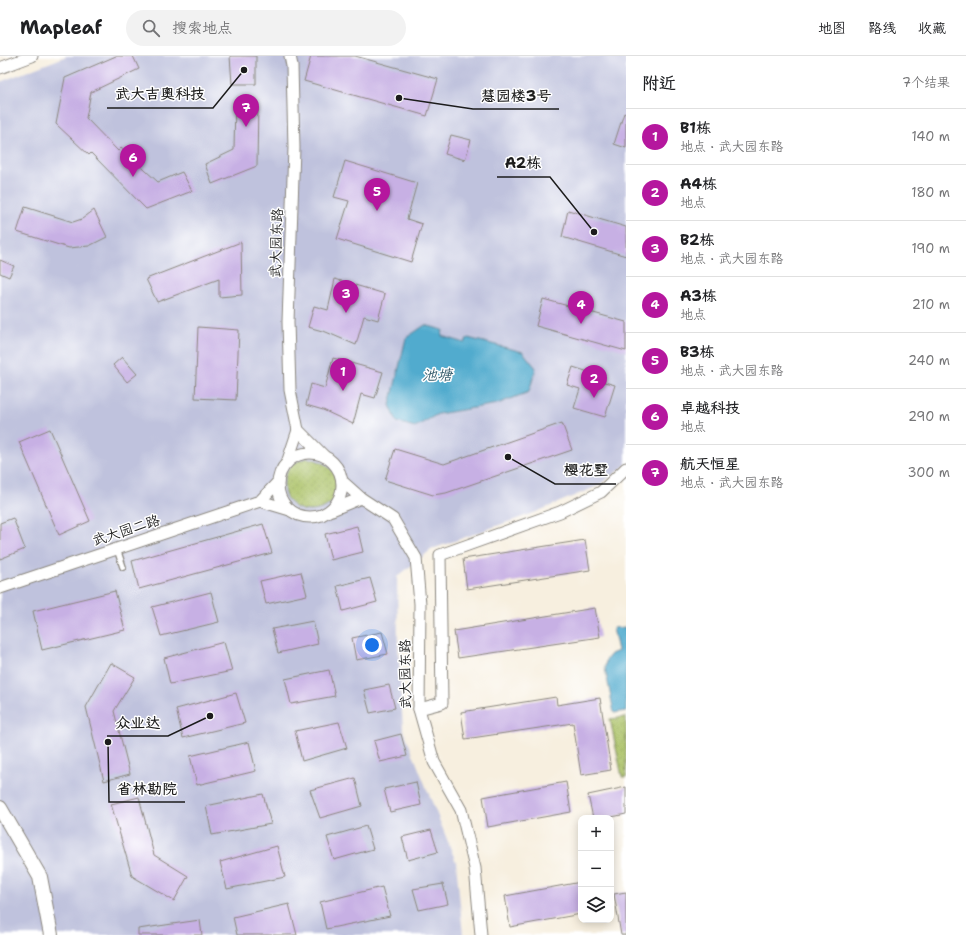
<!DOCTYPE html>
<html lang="zh">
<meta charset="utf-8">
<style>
body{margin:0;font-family:"Shantell Sans","LXGW WenKai TC",sans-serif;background:#f2f2f2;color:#202124}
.controls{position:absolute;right:12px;bottom:12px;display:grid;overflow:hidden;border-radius:8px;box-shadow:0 2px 10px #0003}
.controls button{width:36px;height:36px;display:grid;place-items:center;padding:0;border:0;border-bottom:1px solid #e0e0e0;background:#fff;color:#202124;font:20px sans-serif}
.you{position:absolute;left:372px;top:589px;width:14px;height:14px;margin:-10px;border:3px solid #fff;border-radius:50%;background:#1a73e8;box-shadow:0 0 0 6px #1a73e833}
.badge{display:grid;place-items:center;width:26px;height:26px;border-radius:50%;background:#b5179e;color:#fff;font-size:13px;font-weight:700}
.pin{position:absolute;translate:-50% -33px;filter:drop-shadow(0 1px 2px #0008)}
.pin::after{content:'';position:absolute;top:21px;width:14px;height:12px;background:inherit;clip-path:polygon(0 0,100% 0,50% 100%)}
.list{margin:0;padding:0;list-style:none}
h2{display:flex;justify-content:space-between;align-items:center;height:52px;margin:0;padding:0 16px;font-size:17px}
h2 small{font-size:13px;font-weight:400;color:#757577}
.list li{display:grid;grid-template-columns:26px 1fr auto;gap:12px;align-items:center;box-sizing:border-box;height:56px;padding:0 16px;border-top:1px solid #e0e0e0}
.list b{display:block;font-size:15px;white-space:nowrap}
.list p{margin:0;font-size:13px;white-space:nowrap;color:#757577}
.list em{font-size:13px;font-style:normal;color:#757577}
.icon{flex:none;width:22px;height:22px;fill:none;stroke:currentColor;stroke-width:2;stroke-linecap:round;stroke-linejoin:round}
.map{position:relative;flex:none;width:626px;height:879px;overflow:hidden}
header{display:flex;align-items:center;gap:24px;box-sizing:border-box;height:56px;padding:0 20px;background:#fff;border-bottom:1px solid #e0e0e0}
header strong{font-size:19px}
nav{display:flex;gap:22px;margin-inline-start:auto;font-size:14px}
.search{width:280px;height:36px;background:#f2f2f2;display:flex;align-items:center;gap:10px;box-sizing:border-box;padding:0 14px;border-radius:22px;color:#757577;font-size:15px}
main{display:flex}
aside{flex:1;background:#fff}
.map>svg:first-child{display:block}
</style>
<header>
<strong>Mapleaf</strong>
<div class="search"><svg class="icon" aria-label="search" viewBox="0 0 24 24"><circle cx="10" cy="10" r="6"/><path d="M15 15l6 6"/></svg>搜索地点</div>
<nav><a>地图</a><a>路线</a><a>收藏</a></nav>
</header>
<main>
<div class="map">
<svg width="626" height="879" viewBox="0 0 626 879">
<defs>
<pattern id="park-dots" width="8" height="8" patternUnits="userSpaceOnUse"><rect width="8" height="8" fill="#acc267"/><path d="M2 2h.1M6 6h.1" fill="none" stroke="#93a659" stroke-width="1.8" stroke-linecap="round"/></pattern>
</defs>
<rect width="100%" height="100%" fill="#fff"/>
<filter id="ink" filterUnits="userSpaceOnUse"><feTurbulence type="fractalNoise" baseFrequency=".025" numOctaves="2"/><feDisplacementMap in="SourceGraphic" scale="8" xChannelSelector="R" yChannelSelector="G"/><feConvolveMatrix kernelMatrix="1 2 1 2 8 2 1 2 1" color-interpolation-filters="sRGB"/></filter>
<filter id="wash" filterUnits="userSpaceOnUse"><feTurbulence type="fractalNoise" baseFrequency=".012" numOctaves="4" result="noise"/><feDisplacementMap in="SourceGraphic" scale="16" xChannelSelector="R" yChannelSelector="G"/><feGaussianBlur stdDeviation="0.9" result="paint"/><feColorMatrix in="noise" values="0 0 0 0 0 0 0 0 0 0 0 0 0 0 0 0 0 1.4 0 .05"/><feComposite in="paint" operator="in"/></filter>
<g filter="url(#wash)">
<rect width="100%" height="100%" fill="#f7efdf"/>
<polygon fill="#bfc2dd" points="67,0 626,0 626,409 598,430 536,456 432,493 397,521 398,586 403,673 456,806 463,879 0,879 0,26"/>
<g fill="url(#park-dots)" stroke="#646f42">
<path d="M308 402C323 405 339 414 337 432 336 437 335 443 332 446 319 459 295 458 286 441 284 437 284 433 284 429 284 413 294 405 308 402Z"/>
<polygon points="626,661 626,721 622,721 610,663"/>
</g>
<g fill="#51abce" stroke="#366475">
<polygon points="425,269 443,274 442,280 465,287 468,282 523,296 536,312 529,336 497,348 438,358 415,371 397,366 390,349 406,282"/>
<polygon points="626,571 626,655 614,657 605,612 606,604 611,598 618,595 613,572"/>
</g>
<g id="blocks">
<g fill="#c7b0e4">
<polygon points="116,0 133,0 139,13 91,36 86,62 118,95 121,92 158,126 182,116 192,135 146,153 91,97 89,99 56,68 65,22"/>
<polygon points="230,0 256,0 256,28 232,28"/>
<polygon points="311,0 355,0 438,23 427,60 304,25"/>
<polygon points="235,46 258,47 257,110 212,128 205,108 234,94"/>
<polygon points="624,57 626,58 626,92 614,88"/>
<polygon points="451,79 471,84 465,104 445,98"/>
<polygon points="345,105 417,127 407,163 422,168 411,206 337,183 349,145 334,141"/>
<polygon points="25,151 73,166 82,163 94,154 107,181 89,190 69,192 17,176"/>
<polygon points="568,154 626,171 626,200 562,181"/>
<polygon points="241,186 242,239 219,241 219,223 157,246 146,223"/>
<polygon points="0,204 14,210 9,221 0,217"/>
<polygon points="335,223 385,238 378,264 364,260 356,289 326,276 308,271 314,250 328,254"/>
<polygon points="543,243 626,266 626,295 536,270"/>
<polygon points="198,271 239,274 236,344 195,342"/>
<polygon points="122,301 137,318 127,326 113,309"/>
<polygon points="333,302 383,316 375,342 361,338 353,368 323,354 306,349 311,328 325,332"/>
<polygon points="573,311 595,318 594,323 615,329 605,361 574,352 580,333 567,329"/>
<polygon points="562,367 572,394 446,437 433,439 385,424 395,393 444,408"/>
<polygon points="50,373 90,465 59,479 19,386"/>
<polygon points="13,462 25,493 0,503 0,467"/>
<polygon points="263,468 272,497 139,533 132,505"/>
<polygon points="357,470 363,496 331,504 325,478"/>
<polygon points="585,484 590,514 467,533 463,503"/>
<polygon points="301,516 307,539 266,548 260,525"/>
<polygon points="370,522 377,546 343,555 337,530"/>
<polygon points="115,535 125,574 42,594 33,555"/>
<polygon points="211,536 219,566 161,580 152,551"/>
<polygon points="595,552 600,581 458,602 454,575"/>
<polygon points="313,565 318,588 278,597 272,573"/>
<polygon points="382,576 388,598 356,604 352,582"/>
<polygon points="224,586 232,615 170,628 164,602"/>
<polygon points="111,607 135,621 114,655 130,718 104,725 86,651"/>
<polygon points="329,614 335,640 291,648 285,623"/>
<polygon points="389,629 395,652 370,657 364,634"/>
<polygon points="236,637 245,667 183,682 176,653"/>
<polygon points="556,641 557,649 600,642 611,714 581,719 573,667 465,683 461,656"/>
<polygon points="339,666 347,692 302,705 295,675"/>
<polygon points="401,678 407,700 380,706 374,685"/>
<polygon points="249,686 256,715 197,729 190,700"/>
<polygon points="355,722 362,750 320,762 310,734"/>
<polygon points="416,726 421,749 390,756 384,733"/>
<polygon points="566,726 571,756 488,771 483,741"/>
<polygon points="626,731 626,758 607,762 593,762 588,739"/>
<polygon points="263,738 271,768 212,779 206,750"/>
<polygon points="139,741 154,799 188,820 174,845 132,820 111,748"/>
<polygon points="366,770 373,793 334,804 327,781"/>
<polygon points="431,774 438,796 408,804 402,781"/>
<polygon points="277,790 285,821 227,833 220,806"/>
<polygon points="581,826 581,858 510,871 505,840"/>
<polygon points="443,828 448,848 419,854 413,833"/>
<polygon points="382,831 390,860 326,873 320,846"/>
<polygon points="626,836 626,879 621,879 614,838"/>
<polygon points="289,848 297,879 237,879 233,861"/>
<polygon points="200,864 202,879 138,879 138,873"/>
</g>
</g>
</g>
<g filter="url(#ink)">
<use href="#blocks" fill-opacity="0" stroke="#8a867e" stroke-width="1"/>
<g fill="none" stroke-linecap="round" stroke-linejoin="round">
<defs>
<polyline id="service" points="117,493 123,511"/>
<g id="minor">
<polyline points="290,0 292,10 294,92 288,266 290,334 298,374"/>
<polyline points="0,12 32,0"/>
<polyline points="298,374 324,400"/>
<circle cx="310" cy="429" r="32"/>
<polyline points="287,407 298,374"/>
<polyline points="342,425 361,442 393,463 416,502 420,548 419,653 434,706 461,754 475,812 481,879"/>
<polyline points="260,445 290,454"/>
<polyline points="332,454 361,442"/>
<polyline points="0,532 260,445 278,426"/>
<polyline points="419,653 442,647 440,499 560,456 601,436 626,412"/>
</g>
<polyline id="tertiary" points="0,752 40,821 51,879"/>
</defs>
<use href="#service" stroke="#8a867e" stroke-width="8"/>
<use href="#minor" stroke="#8a867e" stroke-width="13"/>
<use href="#tertiary" stroke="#8a867e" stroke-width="16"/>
<use href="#service" stroke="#fff" stroke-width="5.5"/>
<use href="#minor" stroke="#fff" stroke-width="11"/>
<use href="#tertiary" stroke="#fff" stroke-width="14"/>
</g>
</g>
<g text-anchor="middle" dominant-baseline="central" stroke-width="3" stroke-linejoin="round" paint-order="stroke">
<g font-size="14" fill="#1c1c1c" stroke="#fff">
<text transform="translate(276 187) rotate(-88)">武大园东路</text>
<text transform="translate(126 474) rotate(-18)">武大园二路</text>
<text transform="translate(405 618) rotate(-91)">武大园东路</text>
</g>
<g font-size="15" font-style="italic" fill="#345c6c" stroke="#fff">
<text x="437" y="319">池塘</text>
</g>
</g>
<path fill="none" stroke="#1c1c1c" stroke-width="1.5" d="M244 14L213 52H107M399 42L473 53H559M594 176L550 121H497M508 401L555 428H616M210 660L168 680H107M108 686L109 746H185"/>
<g fill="#1c1c1c" stroke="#fff" stroke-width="1.5">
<circle cx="244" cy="14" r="4"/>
<circle cx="399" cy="42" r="4"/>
<circle cx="594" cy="176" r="4"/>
<circle cx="508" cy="401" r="4"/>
<circle cx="210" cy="660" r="4"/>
<circle cx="108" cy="686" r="4"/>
</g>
<g font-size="15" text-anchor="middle" font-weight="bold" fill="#1c1c1c" stroke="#fff" stroke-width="3" stroke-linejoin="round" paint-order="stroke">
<text x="160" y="43">武大吉奥科技</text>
<text x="516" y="45">慧园楼3号</text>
<text x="523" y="112">A2栋</text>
<text x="586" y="419">樱花墅</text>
<text x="138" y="672">众业达</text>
<text x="147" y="738">省林勘院</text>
</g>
</svg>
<div class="controls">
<button>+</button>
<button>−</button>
<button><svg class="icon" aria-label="layers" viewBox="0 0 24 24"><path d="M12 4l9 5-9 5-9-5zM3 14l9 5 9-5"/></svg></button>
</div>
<div class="you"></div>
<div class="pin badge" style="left:343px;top:335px">1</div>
<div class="pin badge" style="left:594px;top:342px">2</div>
<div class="pin badge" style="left:346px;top:257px">3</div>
<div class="pin badge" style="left:581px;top:268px">4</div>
<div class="pin badge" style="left:377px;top:155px">5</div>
<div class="pin badge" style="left:133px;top:121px">6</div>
<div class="pin badge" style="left:246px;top:71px">7</div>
</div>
<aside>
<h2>附近<small>7个结果</small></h2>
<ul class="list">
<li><span class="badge">1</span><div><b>B1栋</b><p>地点 · 武大园东路</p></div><em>140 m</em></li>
<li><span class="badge">2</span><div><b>A4栋</b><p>地点</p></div><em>180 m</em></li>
<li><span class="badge">3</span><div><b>B2栋</b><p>地点 · 武大园东路</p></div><em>190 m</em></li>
<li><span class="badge">4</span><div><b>A3栋</b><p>地点</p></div><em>210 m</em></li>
<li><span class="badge">5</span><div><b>B3栋</b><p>地点 · 武大园东路</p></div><em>240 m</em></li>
<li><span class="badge">6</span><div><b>卓越科技</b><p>地点</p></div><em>290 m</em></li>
<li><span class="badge">7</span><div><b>航天恒星</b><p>地点 · 武大园东路</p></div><em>300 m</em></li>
</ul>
</aside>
</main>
